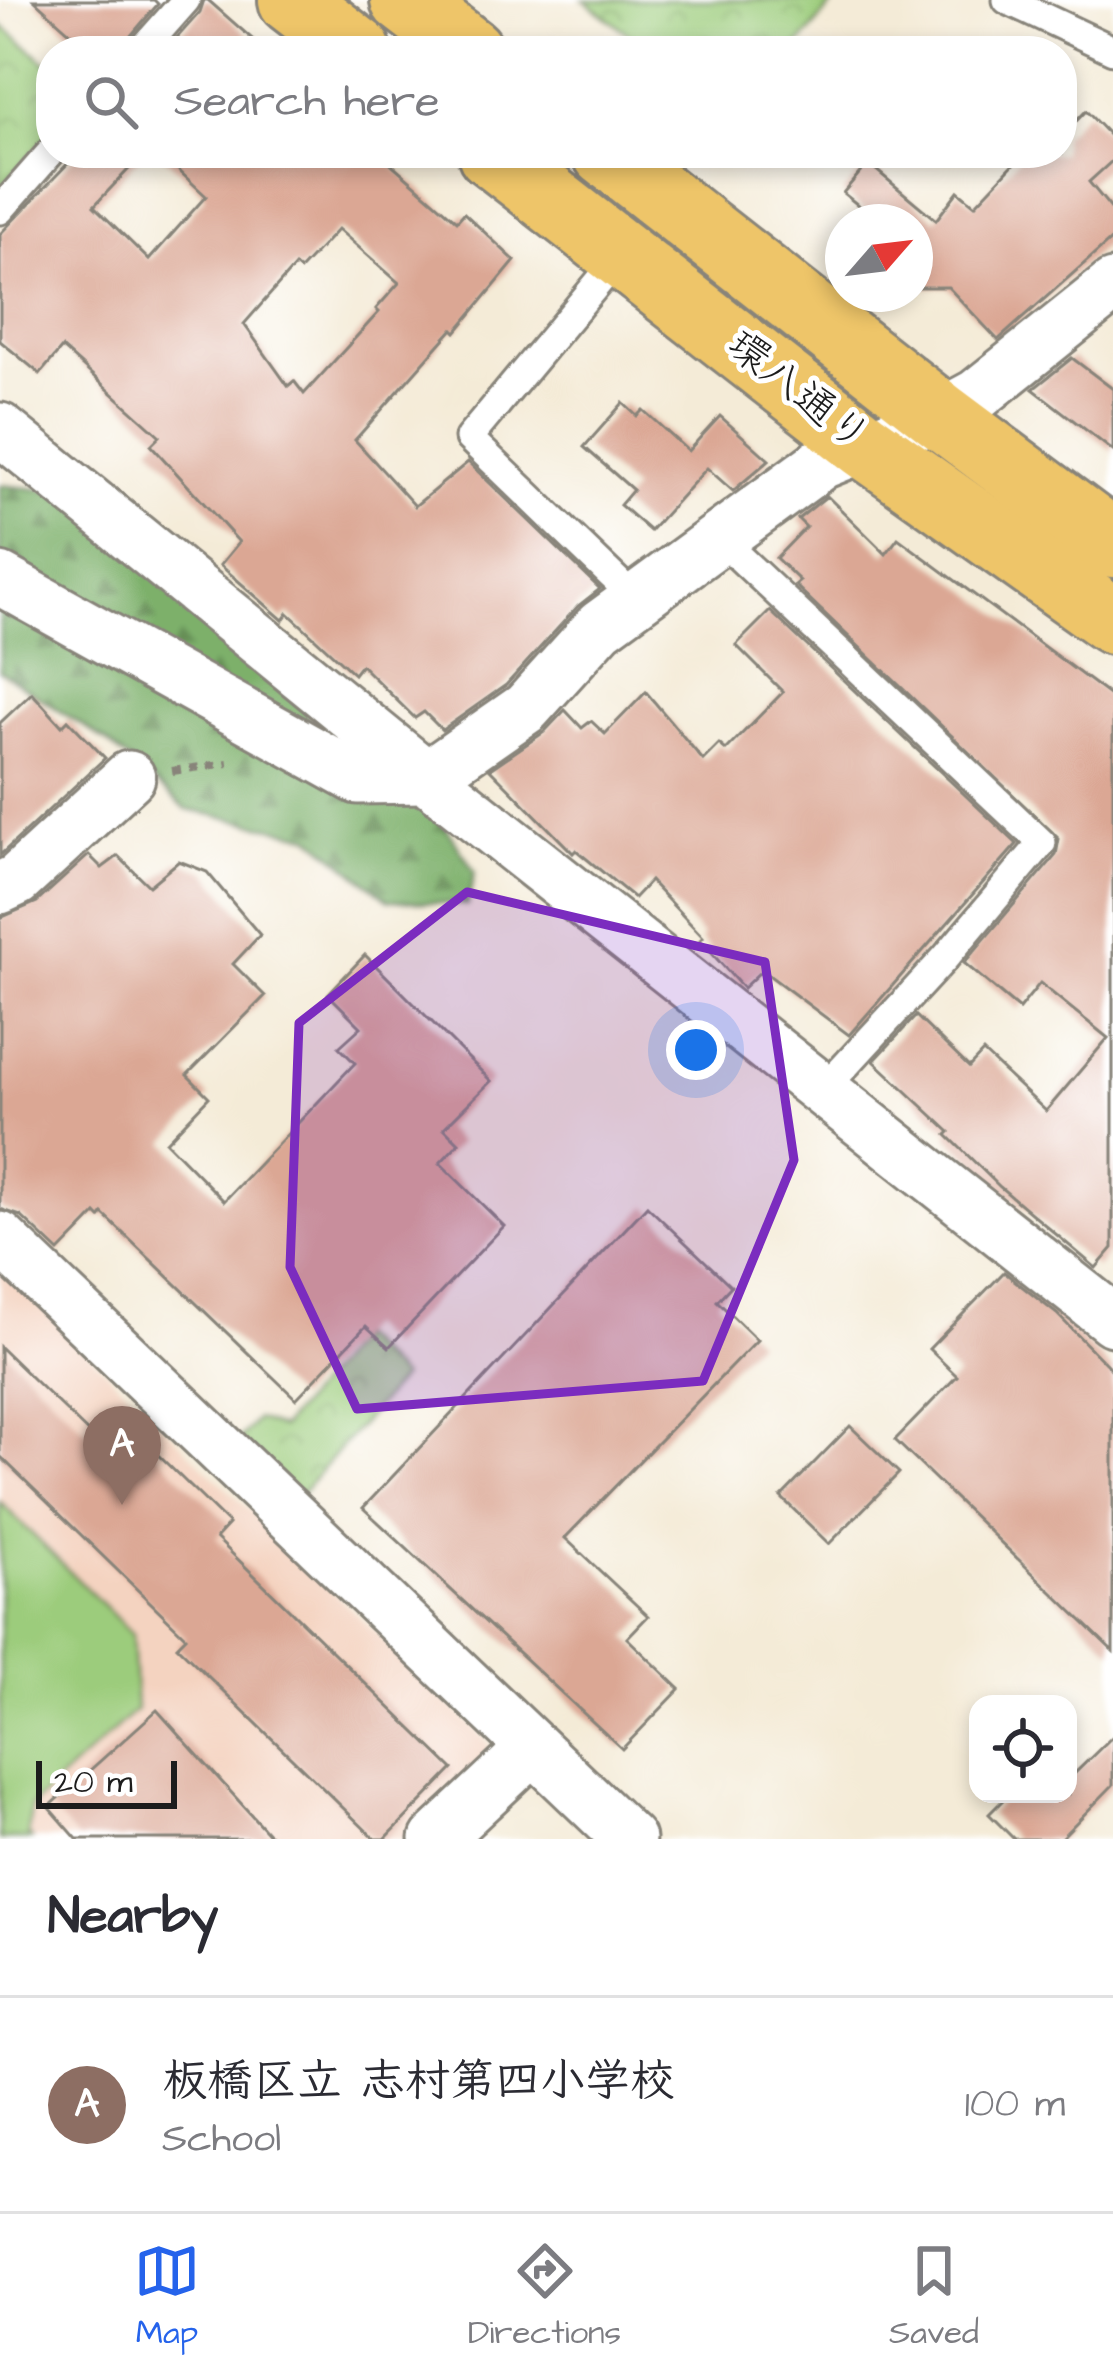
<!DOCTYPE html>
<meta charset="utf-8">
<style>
body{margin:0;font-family:"Architects Daughter","Klee One",sans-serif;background:#f7f7f7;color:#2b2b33}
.controls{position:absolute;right:36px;bottom:36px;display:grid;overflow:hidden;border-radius:24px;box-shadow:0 6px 18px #0003}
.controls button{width:108px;height:108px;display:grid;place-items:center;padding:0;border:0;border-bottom:3px solid #e1e1e2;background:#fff;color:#2b2b33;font:60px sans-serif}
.compass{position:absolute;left:825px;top:204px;width:108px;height:108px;border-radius:50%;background:#fff;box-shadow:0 6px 18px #0003;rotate:62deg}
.scale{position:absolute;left:36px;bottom:30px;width:141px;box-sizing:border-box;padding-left:12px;border:6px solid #1c1c1c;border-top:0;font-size:33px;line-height:42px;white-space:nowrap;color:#1c1c1c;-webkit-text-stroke:9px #fff;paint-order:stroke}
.you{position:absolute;left:696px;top:1050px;width:42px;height:42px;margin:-30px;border:9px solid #fff;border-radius:50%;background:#1a73e8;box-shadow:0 0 0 18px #1a73e833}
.badge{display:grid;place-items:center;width:78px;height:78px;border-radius:50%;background:#2563eb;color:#fff;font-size:39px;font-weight:700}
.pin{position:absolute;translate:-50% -99px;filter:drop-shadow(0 3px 6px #0008)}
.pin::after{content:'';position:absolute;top:63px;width:42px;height:36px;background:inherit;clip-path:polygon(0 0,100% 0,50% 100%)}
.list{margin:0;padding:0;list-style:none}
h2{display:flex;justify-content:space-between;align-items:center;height:156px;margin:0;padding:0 48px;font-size:51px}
h2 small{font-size:39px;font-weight:400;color:#7c7c81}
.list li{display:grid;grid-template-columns:78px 1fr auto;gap:36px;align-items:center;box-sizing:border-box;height:216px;padding:0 48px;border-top:3px solid #e1e1e2}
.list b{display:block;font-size:45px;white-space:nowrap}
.list p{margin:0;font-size:39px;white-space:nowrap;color:#7c7c81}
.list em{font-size:39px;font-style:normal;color:#7c7c81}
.icon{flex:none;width:66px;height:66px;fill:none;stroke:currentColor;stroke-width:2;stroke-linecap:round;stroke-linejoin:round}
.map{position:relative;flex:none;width:1113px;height:1839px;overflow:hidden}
.search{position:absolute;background:#fff;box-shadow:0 6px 18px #0003;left:36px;right:36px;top:36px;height:132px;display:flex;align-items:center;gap:30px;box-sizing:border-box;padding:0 42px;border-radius:48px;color:#7c7c81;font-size:45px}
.sheet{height:372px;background:#fff}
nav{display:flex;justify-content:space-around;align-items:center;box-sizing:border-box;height:168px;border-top:3px solid #e1e1e2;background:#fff;font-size:33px;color:#7c7c81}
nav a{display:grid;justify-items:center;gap:6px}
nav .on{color:#2563eb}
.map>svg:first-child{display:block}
</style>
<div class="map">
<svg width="1113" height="1839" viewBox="0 0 1113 1839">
<defs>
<pattern id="forest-firs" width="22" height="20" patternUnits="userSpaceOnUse" patternTransform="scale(3)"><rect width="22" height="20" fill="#7db06b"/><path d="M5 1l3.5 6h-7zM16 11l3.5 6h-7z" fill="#668e57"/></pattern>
<pattern id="park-crowns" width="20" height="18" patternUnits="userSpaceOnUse" patternTransform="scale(3)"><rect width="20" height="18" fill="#9ccc7b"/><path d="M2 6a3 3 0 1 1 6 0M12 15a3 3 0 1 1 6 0" fill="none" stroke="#86af6a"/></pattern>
</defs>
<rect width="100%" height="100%" fill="#fff"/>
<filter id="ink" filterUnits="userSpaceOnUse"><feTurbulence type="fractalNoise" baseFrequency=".00833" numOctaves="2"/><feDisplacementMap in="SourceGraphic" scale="24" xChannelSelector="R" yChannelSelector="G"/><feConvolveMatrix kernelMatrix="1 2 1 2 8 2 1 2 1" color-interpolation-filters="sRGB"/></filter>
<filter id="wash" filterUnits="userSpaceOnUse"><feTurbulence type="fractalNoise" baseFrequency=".004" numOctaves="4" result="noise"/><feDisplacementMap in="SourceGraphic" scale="48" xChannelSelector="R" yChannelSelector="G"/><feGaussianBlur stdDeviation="2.7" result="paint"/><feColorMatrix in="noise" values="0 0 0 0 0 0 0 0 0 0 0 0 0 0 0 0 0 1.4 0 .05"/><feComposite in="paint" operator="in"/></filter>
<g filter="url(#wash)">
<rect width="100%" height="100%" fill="#f4ebd7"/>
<polygon fill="#f4d3c0" points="0,1268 489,1743 488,1770 413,1839 0,1839"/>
<polygon fill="url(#forest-firs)" stroke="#4c6644" stroke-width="3" points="0,485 59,491 274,669 327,743 442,821 475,872 467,905 389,900 310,836 186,809 107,742 0,671"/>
<g fill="url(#park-crowns)" stroke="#5c744c" stroke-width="3">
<polygon points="584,0 836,0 794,51 651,51"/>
<polygon points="0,24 51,66 51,132 0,190"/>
<polygon points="358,1337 401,1378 292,1504 232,1448 257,1419 281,1428"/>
</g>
<polygon fill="#9ccc7b" stroke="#5c744c" stroke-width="3" points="0,1502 132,1634 136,1710 31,1806 28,1834 32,1839 0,1839"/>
<g id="blocks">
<g fill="#dba794" fill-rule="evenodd">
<polygon points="34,0 154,0 158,4 128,39 123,51 91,51"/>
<polygon points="204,0 208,0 266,51 165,51 200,12"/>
<polygon points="1086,111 1113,139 1113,160 1089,182 1113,211 1113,238 998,340 948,287 915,287 915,222 879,222 843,193 868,163 936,220 958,191 975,205 1024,153 1062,153 1062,136"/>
<path d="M78 153H144L94 206 149 260 206 196 160 153H379L457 221 464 213 515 261 456 332 453 329 355 440 415 506 468 462 600 589 578 606 506 685 442 730 424 712 415 718 361 665 354 674 288 613 283 620 220 565 239 542 151 445 160 436 62 348 40 374 0 341V234ZM338 229 399 283 376 309 379 312 304 394 294 381 288 386 244 324 295 266 300 270Z"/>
<polygon points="1072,358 1113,389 1113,451 1033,389"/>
<polygon points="623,403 637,416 643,410 688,451 720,416 769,460 733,491 707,468 650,531 620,505 633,490 584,447"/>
<polygon points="827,496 886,554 898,538 1113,698 1113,1248 1096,1268 1000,1187 947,1135 950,1132 874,1061 916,1016 969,1067 983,1052 1046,1111 1108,1038 1040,983 1019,1009 964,963 1056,855 1059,839 795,585 800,581 776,558 806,527 798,519"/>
<polygon points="770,611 1017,844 849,1035 762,970 743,988 700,940 703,937 650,881 634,898 576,850 573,853 490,769 544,732 565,710 582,728 591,721 605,734 646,692 703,760 719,744 726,750 783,692 736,645"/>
<polygon points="32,693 62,726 68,720 105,758 0,855 0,723"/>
<polygon points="89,855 102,868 118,856 149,886 179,861 207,872 260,935 233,964 265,996 187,1075 209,1097 166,1142 224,1201 355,1063 339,1047 361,1027 328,994 365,955 491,1081 444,1128 459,1143 440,1163 504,1226 389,1347 366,1326 296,1399 103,1214 100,1218 96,1214 59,1252 21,1216 0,1209 0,918 37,902"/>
<polygon points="647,1206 731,1286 717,1301 757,1340 565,1538 648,1616 627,1638 680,1689 622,1749 363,1508"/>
<polygon points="1004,1272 1057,1314 1113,1371 1113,1651 895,1440 957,1376 929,1349"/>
<polygon points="0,1347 96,1440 119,1417 229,1524 216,1538 453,1769 385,1839 375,1839 177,1646 186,1637 0,1456"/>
<polygon points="850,1426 899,1473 829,1544 781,1497"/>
<polygon points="157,1710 273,1839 77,1839 49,1807"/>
<polygon points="1113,1736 1113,1785 1060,1839 1014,1839 989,1814 1009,1794 1068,1794 1068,1780"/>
</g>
</g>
</g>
<g filter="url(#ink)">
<use href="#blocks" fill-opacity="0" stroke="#88847a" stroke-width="3"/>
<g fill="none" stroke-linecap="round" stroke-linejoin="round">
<defs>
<g id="service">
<polyline points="1007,0 1113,50"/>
<polyline points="141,51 186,0"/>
<polyline points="0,210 51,152"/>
<polyline points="622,254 469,438 637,600"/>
<polyline points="721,540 1042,843 945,958 823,1090"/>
</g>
<g id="minor">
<polyline points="0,429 427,777 1113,1320"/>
<polyline points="0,579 358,778 427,777 526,708 600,626 822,463 940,415 977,395 1113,286"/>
<polyline points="0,888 17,880 129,777"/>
<polyline points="0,1238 629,1839"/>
<polyline points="436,1839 533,1748"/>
</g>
<g id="primary">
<polyline points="292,0 358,51"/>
<polyline points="404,0 470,51"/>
<polyline points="491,153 864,444 1113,621"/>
<polyline points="606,153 940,415 1113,544"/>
</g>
</defs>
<use href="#service" stroke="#88847a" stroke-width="33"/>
<use href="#minor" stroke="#88847a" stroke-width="57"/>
<use href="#primary" stroke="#88847a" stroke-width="72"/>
<polyline stroke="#88847a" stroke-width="8" stroke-dasharray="9 9" stroke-linecap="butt" points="172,771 228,763"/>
<use href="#service" stroke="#fff" stroke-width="27"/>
<use href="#minor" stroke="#fff" stroke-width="51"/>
<use href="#primary" stroke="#eec569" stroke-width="66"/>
</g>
</g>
<path fill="#7b2cbf" fill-opacity="0.2" stroke="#7b2cbf" stroke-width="9" stroke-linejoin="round" d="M467 892 765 962 794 1160 703 1381 357 1409 290 1267 299 1023Z"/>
<g text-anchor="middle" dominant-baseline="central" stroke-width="10" stroke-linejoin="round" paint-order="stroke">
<g font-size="42" fill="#1c1c1c" stroke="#fff">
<text transform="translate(798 392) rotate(38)">環八通り</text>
</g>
</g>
</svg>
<div class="controls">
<button><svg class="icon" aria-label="locate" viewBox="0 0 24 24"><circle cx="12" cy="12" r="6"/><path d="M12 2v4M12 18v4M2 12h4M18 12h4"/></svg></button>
</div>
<svg class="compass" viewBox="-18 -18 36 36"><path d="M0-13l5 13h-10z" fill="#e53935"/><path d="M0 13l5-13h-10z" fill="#7c7c81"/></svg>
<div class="scale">20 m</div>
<div class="you"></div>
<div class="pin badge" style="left:122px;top:1505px;background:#8d6e63">A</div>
<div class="search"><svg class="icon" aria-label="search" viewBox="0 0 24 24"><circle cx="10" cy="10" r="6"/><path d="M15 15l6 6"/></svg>Search here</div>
</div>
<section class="sheet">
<h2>Nearby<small></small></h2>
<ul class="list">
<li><span class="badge" style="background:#8d6e63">A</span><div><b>板橋区立 志村第四小学校</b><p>School</p></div><em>100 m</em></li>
</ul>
</section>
<nav>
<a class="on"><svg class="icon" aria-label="map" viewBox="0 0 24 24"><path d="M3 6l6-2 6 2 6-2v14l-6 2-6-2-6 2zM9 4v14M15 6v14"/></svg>Map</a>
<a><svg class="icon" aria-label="directions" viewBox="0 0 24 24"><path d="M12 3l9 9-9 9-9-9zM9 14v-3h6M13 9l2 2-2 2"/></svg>Directions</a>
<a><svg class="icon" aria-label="saved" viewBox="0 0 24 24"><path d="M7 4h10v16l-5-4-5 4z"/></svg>Saved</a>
</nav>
